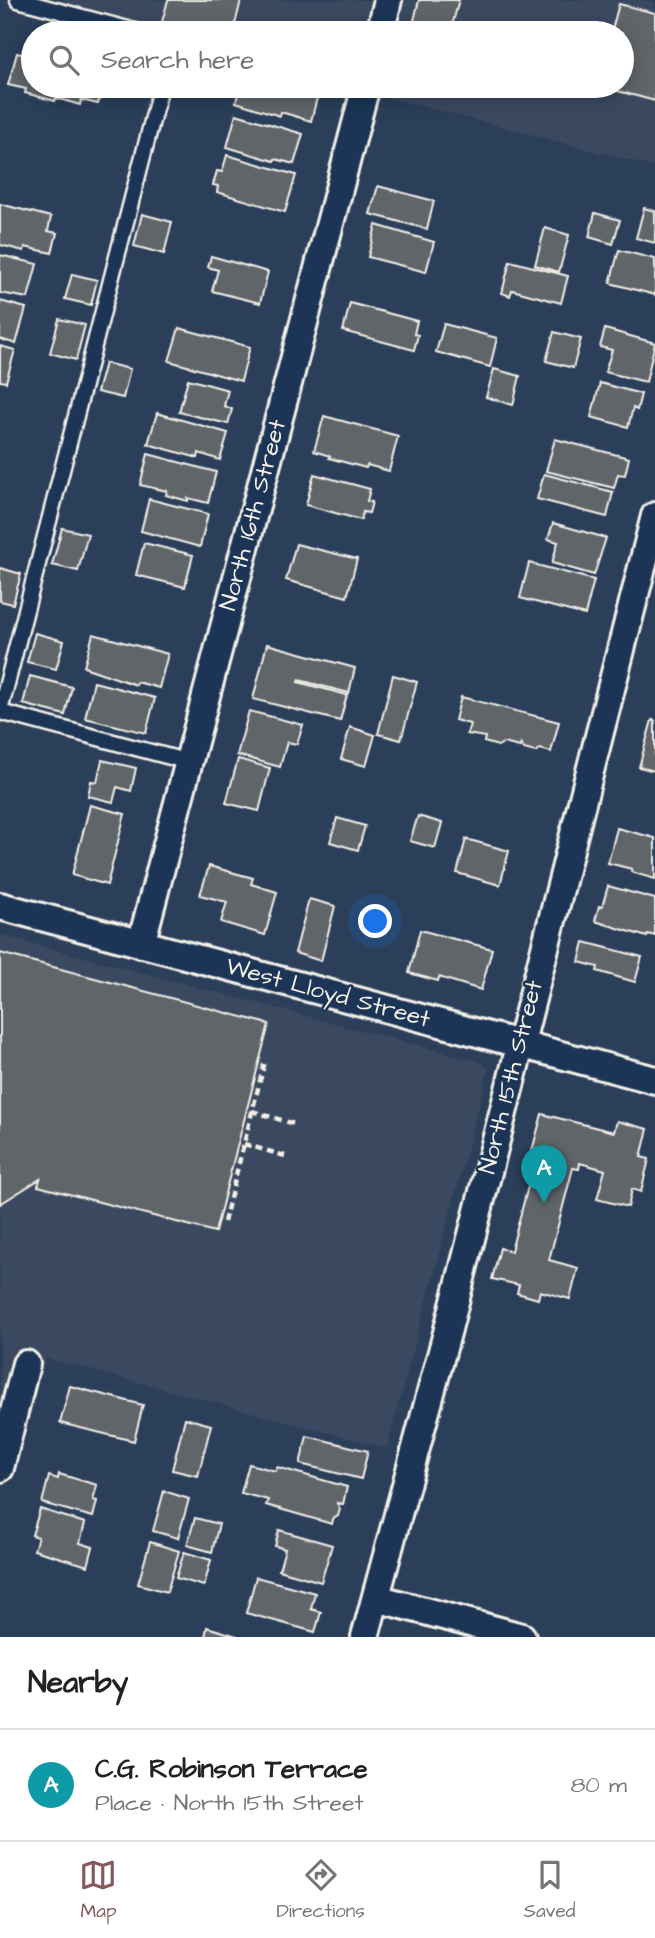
<!DOCTYPE html>
<meta charset="utf-8">
<style>
body{margin:0;font-family:"Architects Daughter",sans-serif;background:#f6f6f6;color:#222}
.you{position:absolute;left:376px;top:922px;width:24px;height:24px;margin:-18px;border:5px solid #fff;border-radius:50%;background:#1a73e8;box-shadow:0 0 0 10px #1a73e833}
.badge{display:grid;place-items:center;width:46px;height:46px;border-radius:50%;background:#85585c;color:#fff;font-size:23px;font-weight:700}
.pin{position:absolute;translate:-50% -58px;filter:drop-shadow(0 2px 4px #0008)}
.pin::after{content:'';position:absolute;top:37px;width:24px;height:21px;background:inherit;clip-path:polygon(0 0,100% 0,50% 100%)}
.list{margin:0;padding:0;list-style:none}
h2{display:flex;justify-content:space-between;align-items:center;height:91px;margin:0;padding:0 28px;font-size:30px}
h2 small{font-size:23px;font-weight:400;color:#767676}
.list li{display:grid;grid-template-columns:46px 1fr auto;gap:21px;align-items:center;box-sizing:border-box;height:112px;padding:0 28px;border-top:2px solid #e0e0e0}
.list b{display:block;font-size:26px;white-space:nowrap}
.list p{margin:0;font-size:23px;white-space:nowrap;color:#767676}
.list em{font-size:23px;font-style:normal;color:#767676}
.icon{flex:none;width:38px;height:38px;fill:none;stroke:currentColor;stroke-width:2;stroke-linecap:round;stroke-linejoin:round}
.map{position:relative;flex:none;width:655px;height:1637px;overflow:hidden}
.search{position:absolute;background:#fff;box-shadow:0 4px 18px #0003;left:21px;right:21px;top:21px;height:77px;display:flex;align-items:center;gap:18px;box-sizing:border-box;padding:0 24px;border-radius:38px;color:#767676;font-size:26px}
.sheet{height:203px;background:#fff}
nav{display:flex;justify-content:space-around;align-items:center;box-sizing:border-box;height:98px;border-top:2px solid #e0e0e0;background:#fff;font-size:19px;color:#767676}
nav a{display:grid;justify-items:center;gap:4px}
nav .on{color:#85585c}
.map>svg:first-child{display:block}
</style>
<div class="map">
<svg width="655" height="1637" viewBox="0 0 655 1637">
<rect width="100%" height="100%" fill="#2b3f5b"/>
<filter id="ink" filterUnits="userSpaceOnUse"><feTurbulence type="fractalNoise" baseFrequency=".0143" numOctaves="2"/><feDisplacementMap in="SourceGraphic" scale="14" xChannelSelector="R" yChannelSelector="G"/><feConvolveMatrix kernelMatrix="1 2 1 2 8 2 1 2 1" color-interpolation-filters="sRGB"/></filter>
<g filter="url(#ink)">
<g fill="#3b4a60">
<polygon points="29,0 643,0 655,3 655,167 346,86 622,86 622,33 152,33"/>
<polygon points="0,935 480,1062 489,1068 387,1448 46,1358 45,1365 16,1357 0,1414"/>
</g>
<g fill="#61656b" stroke="#f4f1e8" stroke-width="2">
<polygon points="168,0 241,0 233,33 175,33 160,29"/>
<polygon points="419,0 459,0 450,33 411,33"/>
<polygon points="619,4 655,13 655,101 599,86 622,86 622,33 611,33"/>
<polygon points="17,53 33,57 33,86 103,86 98,104 81,100 80,105 56,98 55,101 25,93 26,89 8,85"/>
<polygon points="240,86 302,86 319,90 311,121 281,112 280,116 236,102"/>
<polygon points="236,114 303,134 294,164 275,159 274,161 227,147"/>
<polygon points="227,155 296,175 285,212 217,192 218,186 213,185 217,171 222,172"/>
<polygon points="378,186 434,201 427,229 370,214"/>
<polygon points="0,204 51,217 48,231 57,233 52,253 25,247 24,251 0,245"/>
<polygon points="644,208 655,211 655,243 636,238"/>
<polygon points="595,213 620,220 613,244 589,237"/>
<polygon points="142,214 172,222 164,254 134,246"/>
<polygon points="376,225 434,242 426,272 368,257"/>
<polygon points="545,228 569,235 559,272 535,265"/>
<polygon points="619,250 655,259 655,295 610,283"/>
<polygon points="0,255 37,264 28,298 0,293"/>
<polygon points="211,256 268,272 260,303 212,291 218,270 208,267"/>
<polygon points="510,261 568,276 561,303 512,290 510,296 502,293"/>
<polygon points="72,274 97,280 91,305 65,299"/>
<polygon points="0,301 26,308 16,344 0,339"/>
<polygon points="350,303 417,321 414,334 418,335 414,350 343,331"/>
<polygon points="59,319 85,325 76,360 50,353"/>
<polygon points="444,324 497,338 490,367 436,352"/>
<polygon points="179,328 250,347 241,381 169,361"/>
<polygon points="605,329 655,343 646,382 605,372 612,350 600,347"/>
<polygon points="554,332 581,339 573,368 546,361"/>
<polygon points="0,346 15,350 6,382 0,381"/>
<polygon points="105,363 130,369 123,398 97,392"/>
<polygon points="494,369 520,376 513,405 486,397"/>
<polygon points="188,379 228,390 224,406 232,409 228,424 179,412"/>
<polygon points="600,383 641,394 637,410 633,408 628,427 591,417"/>
<polygon points="157,413 228,433 220,460 199,453 198,458 148,444"/>
<polygon points="324,416 398,436 389,471 367,465 366,468 329,458 330,456 314,451"/>
<polygon points="555,439 629,458 625,475 618,474 614,488 546,471"/>
<polygon points="148,454 216,472 208,503 188,498 188,501 166,495 167,491 140,485"/>
<polygon points="314,474 370,489 367,501 372,502 369,513 363,512 361,520 306,505"/>
<polygon points="544,474 613,492 607,517 537,499"/>
<polygon points="149,499 208,514 200,547 141,531"/>
<polygon points="553,523 606,538 594,575 552,563 558,542 548,539"/>
<polygon points="62,528 88,534 78,571 52,565"/>
<polygon points="144,543 193,555 185,587 136,575"/>
<polygon points="296,544 357,559 347,597 286,580"/>
<polygon points="529,563 594,580 585,615 520,598"/>
<polygon points="0,568 21,574 13,604 0,601"/>
<polygon points="35,633 64,641 56,669 27,662"/>
<polygon points="93,634 168,654 159,688 137,682 136,685 84,667"/>
<polygon points="267,644 355,668 349,693 299,680 298,682 347,695 340,721 253,699"/>
<polygon points="393,675 417,682 401,740 378,734"/>
<polygon points="30,676 72,687 65,715 23,704"/>
<polygon points="94,682 155,698 146,733 85,718"/>
<polygon points="461,697 559,722 551,752 540,749 535,752 524,749 521,744 520,747 503,743 498,746 484,742 485,737 467,734 470,724 455,720"/>
<polygon points="249,711 303,725 297,744 287,742 280,767 237,755"/>
<polygon points="652,720 655,721 655,771 639,767"/>
<polygon points="350,727 375,735 366,766 341,759"/>
<polygon points="238,759 270,768 259,811 226,803"/>
<polygon points="102,760 136,768 131,791 117,787 113,802 88,796 91,781 97,782"/>
<polygon points="90,805 125,814 107,885 72,875"/>
<polygon points="418,816 442,823 435,848 410,841"/>
<polygon points="337,818 365,826 358,850 330,842"/>
<polygon points="617,828 655,838 655,879 631,872 632,869 608,863"/>
<polygon points="466,839 509,851 500,885 457,873"/>
<polygon points="209,866 253,878 251,884 277,892 265,935 221,922 227,902 200,895"/>
<polygon points="608,886 655,899 655,936 648,934 647,937 595,921 599,906 602,907"/>
<polygon points="309,899 335,906 321,961 295,953"/>
<polygon points="420,930 492,949 481,990 439,977 438,981 409,973"/>
<polygon points="584,942 642,957 635,982 597,971 598,967 579,962"/>
<polygon points="0,953 269,1024 215,1232 38,1186 40,1179 0,1204"/>
<polygon points="542,1114 614,1132 617,1121 648,1129 641,1157 649,1159 641,1192 632,1189 628,1207 597,1199 605,1170 580,1163 579,1169 573,1168 549,1260 578,1268 570,1299 540,1291 538,1299 517,1293 519,1285 492,1279 500,1248 511,1251 537,1152 532,1151"/>
<polygon points="70,1386 143,1405 134,1441 60,1423"/>
<polygon points="185,1418 211,1425 198,1476 172,1470"/>
<polygon points="307,1436 368,1451 361,1479 300,1464"/>
<polygon points="249,1464 276,1471 277,1467 347,1487 343,1504 337,1503 340,1509 338,1516 333,1519 332,1524 266,1505 268,1500 241,1493"/>
<polygon points="59,1474 97,1485 93,1500 97,1501 93,1517 42,1503 49,1476 58,1479"/>
<polygon points="164,1491 189,1499 178,1538 153,1531"/>
<polygon points="40,1509 85,1523 80,1543 93,1547 88,1566 34,1550 38,1537 32,1535"/>
<polygon points="195,1518 219,1524 212,1552 187,1545"/>
<polygon points="279,1530 332,1545 321,1582 279,1570 285,1549 275,1546"/>
<polygon points="150,1542 179,1551 167,1592 138,1584"/>
<polygon points="184,1552 211,1560 204,1586 176,1578"/>
<polygon points="256,1577 315,1593 311,1609 321,1612 315,1632 246,1613"/>
<polygon points="207,1627 237,1636 237,1637 205,1637"/>
</g>
<g fill="none" stroke-linecap="round" stroke-linejoin="round">
<defs>
<g id="service">
<polyline points="18,0 143,33"/>
<polyline points="0,711 161,86"/>
<polyline points="0,712 189,762"/>
</g>
<g id="minor">
<polyline points="380,33 388,0"/>
<polyline points="0,906 655,1080"/>
<polyline points="141,944 366,86"/>
<polyline points="0,1468 26,1364"/>
<polyline points="376,1598 522,1637"/>
<polyline points="365,1637 447,1333 655,516"/>
</g>
</defs>
<use href="#service" stroke="#f4f1e8" stroke-width="19"/>
<use href="#minor" stroke="#f4f1e8" stroke-width="32"/>
<g stroke="#f4f1e8" stroke-width="4.5" stroke-dasharray="7 5" stroke-linecap="butt">
<polyline points="252,1111 294,1124"/>
<polyline points="244,1144 285,1156"/>
<polyline points="224,1222 265,1061"/>
</g>
<use href="#service" stroke="#1d3557" stroke-width="14"/>
<use href="#minor" stroke="#1d3557" stroke-width="26"/>
</g>
</g>
<g text-anchor="middle" dominant-baseline="central" stroke-width="5" stroke-linejoin="round" paint-order="stroke">
<g font-size="24" fill="#f4f1e8" stroke="#1d3557">
<text transform="translate(253 515) rotate(-75)">North 16th Street</text>
<text transform="translate(328 993) rotate(15)">West Lloyd Street</text>
<text transform="translate(511 1077) rotate(-76)">North 15th Street</text>
</g>
</g>
</svg>
<div class="you"></div>
<div class="pin badge" style="left:544px;top:1203px;background:#0f9aa8">A</div>
<div class="search"><svg class="icon" aria-label="search" viewBox="0 0 24 24"><circle cx="10" cy="10" r="6"/><path d="M15 15l6 6"/></svg>Search here</div>
</div>
<section class="sheet">
<h2>Nearby<small></small></h2>
<ul class="list">
<li><span class="badge" style="background:#0f9aa8">A</span><div><b>C.G. Robinson Terrace</b><p>Place · North 15th Street</p></div><em>80 m</em></li>
</ul>
</section>
<nav>
<a class="on"><svg class="icon" aria-label="map" viewBox="0 0 24 24"><path d="M3 6l6-2 6 2 6-2v14l-6 2-6-2-6 2zM9 4v14M15 6v14"/></svg>Map</a>
<a><svg class="icon" aria-label="directions" viewBox="0 0 24 24"><path d="M12 3l9 9-9 9-9-9zM9 14v-3h6M13 9l2 2-2 2"/></svg>Directions</a>
<a><svg class="icon" aria-label="saved" viewBox="0 0 24 24"><path d="M7 4h10v16l-5-4-5 4z"/></svg>Saved</a>
</nav>
